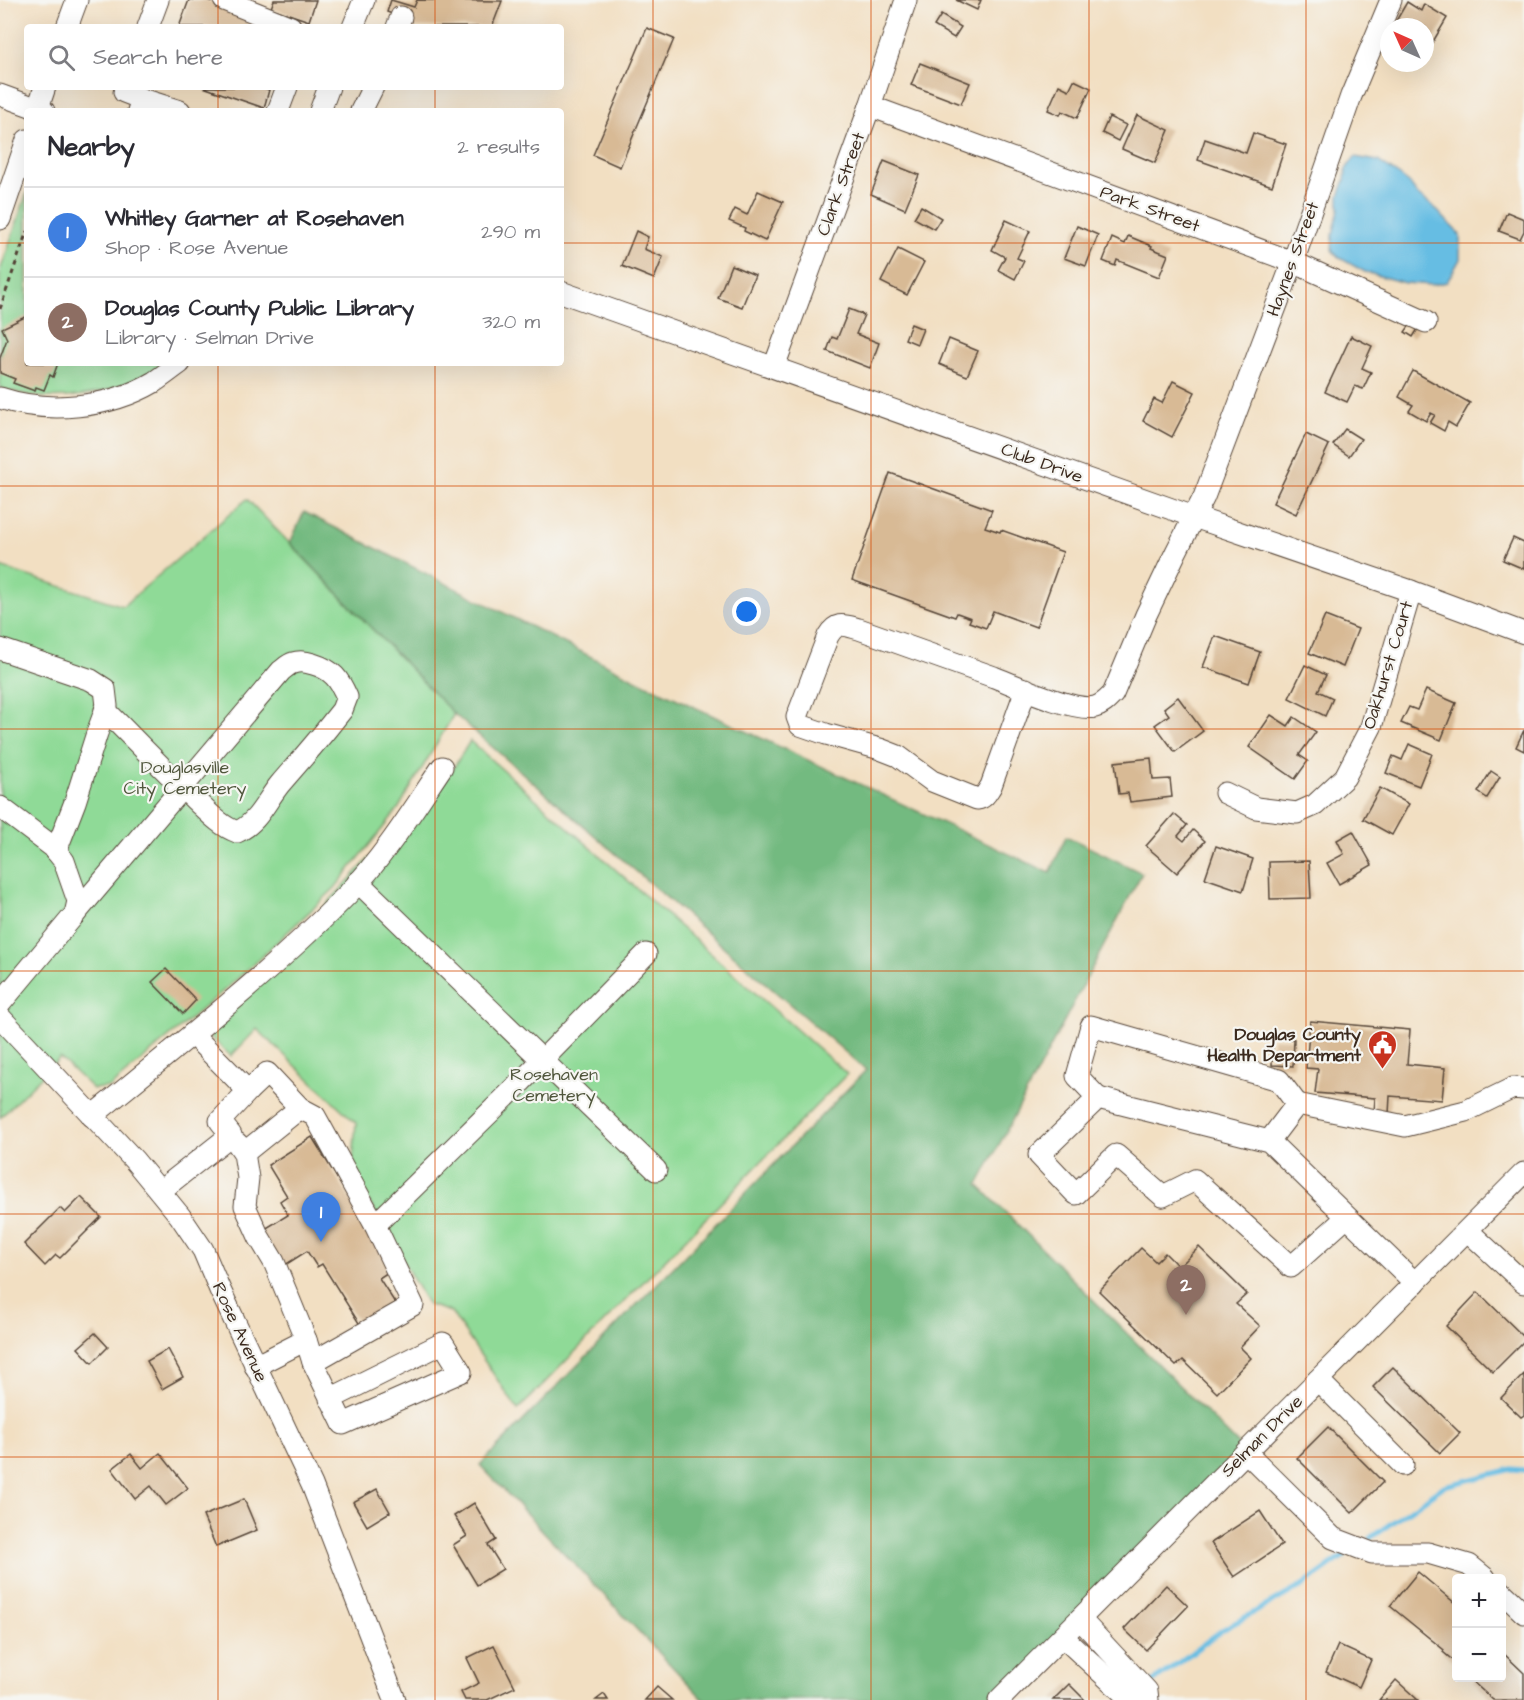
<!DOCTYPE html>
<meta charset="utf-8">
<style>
body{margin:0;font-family:"Architects Daughter",sans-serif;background:#f7f7f7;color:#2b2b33}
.controls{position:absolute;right:18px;bottom:18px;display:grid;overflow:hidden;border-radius:6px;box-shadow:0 6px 24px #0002}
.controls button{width:54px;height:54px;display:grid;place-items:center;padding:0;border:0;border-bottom:2px solid #e1e1e2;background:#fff;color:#2b2b33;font:30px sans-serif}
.compass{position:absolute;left:1380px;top:18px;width:54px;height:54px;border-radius:50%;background:#fff;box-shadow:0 6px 24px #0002;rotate:315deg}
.you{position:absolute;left:747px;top:612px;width:21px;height:21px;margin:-15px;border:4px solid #fff;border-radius:50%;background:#1a73e8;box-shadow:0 0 0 9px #1a73e833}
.badge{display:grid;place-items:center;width:39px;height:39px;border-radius:50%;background:#c8321e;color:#fff;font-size:20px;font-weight:700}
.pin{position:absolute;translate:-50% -50px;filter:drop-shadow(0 2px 3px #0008)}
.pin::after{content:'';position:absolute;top:32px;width:21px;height:18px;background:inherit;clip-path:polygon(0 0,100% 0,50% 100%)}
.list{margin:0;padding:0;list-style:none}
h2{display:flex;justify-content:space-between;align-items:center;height:78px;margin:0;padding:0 24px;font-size:26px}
h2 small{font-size:20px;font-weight:400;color:#7c7c81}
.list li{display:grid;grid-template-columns:39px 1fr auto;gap:18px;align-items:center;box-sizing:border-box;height:90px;padding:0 24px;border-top:2px solid #e1e1e2}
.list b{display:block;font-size:22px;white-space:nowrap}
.list p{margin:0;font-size:20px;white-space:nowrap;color:#7c7c81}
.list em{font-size:20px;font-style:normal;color:#7c7c81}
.icon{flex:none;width:33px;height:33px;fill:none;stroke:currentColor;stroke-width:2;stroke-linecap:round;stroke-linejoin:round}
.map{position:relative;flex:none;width:1524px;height:1700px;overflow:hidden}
.search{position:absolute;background:#fff;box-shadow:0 6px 24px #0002;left:24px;top:24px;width:540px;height:66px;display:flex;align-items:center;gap:15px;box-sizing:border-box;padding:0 21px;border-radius:6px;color:#7c7c81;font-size:22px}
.panel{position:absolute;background:#fff;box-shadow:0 6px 24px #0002;left:24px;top:108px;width:540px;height:258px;border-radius:6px}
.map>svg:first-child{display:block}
</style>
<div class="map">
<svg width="1524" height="1700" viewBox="0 0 1524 1700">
<rect width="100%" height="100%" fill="#f6f6f2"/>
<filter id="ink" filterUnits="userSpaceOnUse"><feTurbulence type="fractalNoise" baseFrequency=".0167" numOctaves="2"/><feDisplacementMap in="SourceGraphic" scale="12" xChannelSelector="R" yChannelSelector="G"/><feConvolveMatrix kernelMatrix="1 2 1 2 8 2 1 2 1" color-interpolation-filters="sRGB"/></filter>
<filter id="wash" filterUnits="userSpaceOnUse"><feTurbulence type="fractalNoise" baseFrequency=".008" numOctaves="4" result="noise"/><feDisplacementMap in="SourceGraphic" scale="24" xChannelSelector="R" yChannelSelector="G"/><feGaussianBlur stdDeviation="1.35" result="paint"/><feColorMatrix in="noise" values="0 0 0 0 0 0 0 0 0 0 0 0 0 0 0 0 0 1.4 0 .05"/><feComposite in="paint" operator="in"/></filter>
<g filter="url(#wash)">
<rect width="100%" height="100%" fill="#f2dfc2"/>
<g fill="#8fda97" stroke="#65825a" stroke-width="1.5">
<path d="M27 193V363H165C130 388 84 400 41 397 28 396 13 391 0 388V271Z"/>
<polygon points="247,499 454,714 398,809 335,888 235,981 110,1087 93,1089 60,1058 0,1118 0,567 123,606"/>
<polygon points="470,741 847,1074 518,1410 451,1312 428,1305 352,1172 356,1123 257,1029 231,1056 206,1033 452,770"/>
</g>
<polygon fill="#73ba80" stroke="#57724f" stroke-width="1.5" points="304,512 643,683 1050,873 1066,836 1142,873 978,1185 1246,1452 996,1700 704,1700 480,1465 866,1070 454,714 290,543"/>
<polygon fill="#66bde3" stroke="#507480" stroke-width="1.5" points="1355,157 1378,161 1400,176 1409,183 1418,195 1434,207 1460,235 1460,259 1447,282 1432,285 1405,283 1365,272 1338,257 1332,250 1333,235 1339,209 1339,196 1345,180 1346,169"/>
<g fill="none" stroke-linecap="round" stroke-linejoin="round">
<g stroke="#66bde3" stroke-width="5">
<polyline points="1370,1538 1444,1486 1512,1469 1524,1470"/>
<polyline points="1150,1684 1222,1630 1302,1586 1344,1556"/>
</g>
</g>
<g id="blocks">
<g fill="#d8ba95">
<polygon points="189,0 207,0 283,27 179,27"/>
<polygon points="274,0 316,0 309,21 271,8"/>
<polygon points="391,0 414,7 417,0 502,1 492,27 409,27 411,21 387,12"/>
<polygon points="956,0 981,0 977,10"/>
<polygon points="1407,2 1421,11 1424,4 1447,18 1428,50 1425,47 1425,27 1406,27 1396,21"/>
<polygon points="941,15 961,27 954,38 934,26"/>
<polygon points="647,28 674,39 620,167 593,155"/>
<polygon points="920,63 970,83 961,104 911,85"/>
<polygon points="1074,80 1091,88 1077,118 1062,111 1060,115 1048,110 1059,85 1069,90"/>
<polygon points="203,87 262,87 269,90 264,108"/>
<polygon points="1137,115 1169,130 1155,163 1122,149"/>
<polygon points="1109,117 1126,125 1118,141 1102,133"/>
<polygon points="1253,133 1286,144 1272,186 1198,160 1205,139 1246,153"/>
<polygon points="884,161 919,175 905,209 871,194"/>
<polygon points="758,191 783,202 765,241 744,231 745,228 729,221 735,209 747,215"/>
<polygon points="921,206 941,218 934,229 914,218"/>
<polygon points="1507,212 1524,219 1524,231 1520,239 1499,231"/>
<polygon points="1006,220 1030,231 1017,258 1024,261 1015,279 998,270 1005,257 992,250"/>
<polygon points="1077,226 1098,235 1086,266 1064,258"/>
<polygon points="636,231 648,237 644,249 663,257 654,279 622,266"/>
<polygon points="1128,236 1152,246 1151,248 1168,255 1159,277 1117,260 1115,266 1103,261 1112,238 1125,244"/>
<polygon points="898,249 924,262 907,295 881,282"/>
<polygon points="731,265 755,275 742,307 718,298"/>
<polygon points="849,309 864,315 856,334 879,343 870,368 827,351 832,337 837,339"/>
<polygon points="27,316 27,363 58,363 53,377 50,375 44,390 36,387 35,391 13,383 15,379 0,373 0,358 7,339 2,328"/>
<polygon points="911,324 923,329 917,344 905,339"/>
<polygon points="1410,325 1418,329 1413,337 1405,332"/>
<polygon points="1351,336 1372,346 1362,368 1371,372 1363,389 1355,386 1347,402 1325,392"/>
<polygon points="949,339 978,351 967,376 939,364"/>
<polygon points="1413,371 1470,403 1456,427 1448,422 1444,431 1430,423 1435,415 1431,413 1426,421 1409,411 1413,405 1399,397"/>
<polygon points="1173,381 1195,392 1172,437 1143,421 1154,399 1162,403"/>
<polygon points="1345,429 1361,439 1349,456 1333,445"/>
<polygon points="1306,434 1329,445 1296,514 1273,503"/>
<polygon points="890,473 992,510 985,527 1000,532 1001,530 1063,552 1036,627 993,611 986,628 969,622 971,618 957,613 955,617 852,580"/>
<polygon points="1513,538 1524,543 1524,569 1503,560"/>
<polygon points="1325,616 1358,629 1343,667 1309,653"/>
<polygon points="1215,636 1260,652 1249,683 1203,667"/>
<polygon points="1305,665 1326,675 1318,691 1333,698 1325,716 1289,698"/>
<polygon points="1426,690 1456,703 1441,740 1401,723 1409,707 1417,710"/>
<polygon points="1178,697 1203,731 1175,752 1155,725 1169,715 1164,708"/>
<polygon points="1271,715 1288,726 1294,717 1316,732 1299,755 1308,761 1295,779 1249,747"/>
<polygon points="1524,730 1524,751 1516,747"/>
<polygon points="1409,744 1432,754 1419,786 1386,773 1393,756 1402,760"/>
<polygon points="1151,758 1153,780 1170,779 1172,797 1130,802 1128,793 1119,794 1115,762"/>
<polygon points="1491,771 1500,777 1487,798 1478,792"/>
<polygon points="1380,788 1409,804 1392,835 1363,819"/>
<polygon points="1174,814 1187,825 1178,836 1184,841 1193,830 1205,841 1177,873 1146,846"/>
<polygon points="1353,831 1372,865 1339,884 1327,863 1344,854 1337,840"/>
<polygon points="1216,846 1253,859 1243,891 1205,878"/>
<polygon points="1309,861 1311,898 1270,899 1269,862"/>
<polygon points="166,969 196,1000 183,1014 152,982"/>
<polygon points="1310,1021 1410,1030 1407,1064 1445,1068 1442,1100 1390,1096 1389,1114 1374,1113 1375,1098 1315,1093 1318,1069 1306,1068"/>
<polygon points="1273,1038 1294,1039 1293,1066 1272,1065"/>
<polygon points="312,1137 393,1269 379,1278 397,1306 362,1328 322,1264 317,1267 307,1251 282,1267 260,1232 288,1215 280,1201 287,1196 268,1165"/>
<polygon points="81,1197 101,1217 60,1258 56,1255 45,1266 24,1244 60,1208 65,1213"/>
<polygon points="1199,1247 1247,1294 1236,1304 1260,1326 1240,1347 1251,1358 1217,1393 1183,1360 1176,1366 1099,1291 1141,1248 1156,1262 1165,1253 1179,1267"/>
<polygon points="1478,1292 1524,1337 1524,1341 1493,1372 1446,1326"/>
<polygon points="95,1333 108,1347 92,1363 78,1348"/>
<polygon points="168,1349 183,1377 162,1389 147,1361"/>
<polygon points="1393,1367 1460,1433 1440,1453 1373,1387"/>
<polygon points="1524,1374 1524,1415 1521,1417 1501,1398"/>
<polygon points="1328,1427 1383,1482 1352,1513 1297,1458"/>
<polygon points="160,1453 188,1488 166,1505 151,1486 135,1499 112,1469 131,1454 142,1468"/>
<polygon points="377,1489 390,1512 367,1526 353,1502"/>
<polygon points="244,1499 257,1530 216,1547 203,1516"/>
<polygon points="474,1503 496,1540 488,1545 503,1569 477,1585 453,1545 467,1536 454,1516"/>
<polygon points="1260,1511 1282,1545 1234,1577 1211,1543"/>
<polygon points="1418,1572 1456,1604 1456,1663 1443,1652 1444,1650 1390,1606"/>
<polygon points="1166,1585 1188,1606 1146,1650 1124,1629"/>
<polygon points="494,1645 515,1687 487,1700 465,1700 461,1692 479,1683 467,1658"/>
<polygon points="1338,1645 1371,1660 1359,1687 1326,1672"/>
<polygon points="1502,1652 1524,1673 1524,1700 1493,1700 1473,1682 1477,1678 1502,1678"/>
<polygon points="1396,1680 1418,1700 1379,1700"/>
<polygon points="1069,1684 1085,1700 1053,1700"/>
<polygon points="657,1687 672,1700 645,1700"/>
<polygon points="604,1694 608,1700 596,1700"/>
</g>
</g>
</g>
<g filter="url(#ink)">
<use href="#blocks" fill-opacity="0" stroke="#564537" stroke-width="1.5"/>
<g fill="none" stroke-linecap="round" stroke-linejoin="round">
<defs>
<g id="minor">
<polyline points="224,0 291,27"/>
<polyline points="67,27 77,0"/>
<polyline points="148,27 158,0"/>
<polyline points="353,27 364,0"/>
<polyline points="397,27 401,17"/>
<polyline points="126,87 124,92 142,99"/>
<polyline points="0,95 44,111"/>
<polyline points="870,106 1293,262 1426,322"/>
<polyline points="37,111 45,87"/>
<polyline points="138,111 142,99 180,111"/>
<polyline points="278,111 287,87"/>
<polyline points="320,111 329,87"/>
<polyline points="361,111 373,87"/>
<polyline points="0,219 27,140"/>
<polyline points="561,292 1194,517 1411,591 1524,633"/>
<polyline points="774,367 870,106 906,0"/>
<path d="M0 398C48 414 110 408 154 382 163 376 172 369 180 363"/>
<polyline points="0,649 91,680 105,689 107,706 97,733 75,802 56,851"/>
<path d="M1026 689 991 786C987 792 985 798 977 799L932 781 898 756 880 749 826 734 800 725 797 717 828 636C837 621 844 625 859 629 904 645 949 661 994 677 1015 685 1074 712 1095 707 1103 705 1108 699 1113 694L1146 615 1176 552 1204 497 1293 262 1351 96 1391 0"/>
<polyline points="1225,793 1256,808 1297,813 1315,805 1345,777 1371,727 1411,591"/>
<polyline points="0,807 53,847 64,861 78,901 75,914 0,1004"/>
<polyline points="358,882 656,1170"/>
<path d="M75 914 281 671C285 668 289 664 293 663 299 661 307 662 313 664 333 670 339 679 347 697L342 710 334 720C317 742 298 763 280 784 266 801 258 823 237 832 220 826 207 811 194 799 164 770 135 740 105 710"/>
<polyline points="0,1017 134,1160 180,1216 203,1250 220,1290 312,1485 395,1700"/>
<polyline points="1098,1098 1077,1076 1091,1026 1279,1080 1297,1104 1269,1141"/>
<polyline points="1297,1104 1405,1126 1466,1111 1513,1088 1524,1089"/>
<polyline points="300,1108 315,1116 375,1225 413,1305 313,1362 343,1424 461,1372 443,1343 330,1399"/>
<path d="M92 1116C179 1045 268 975 347 895 384 857 413 810 442 767"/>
<polyline points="237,1143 244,1153 300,1108 267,1073 248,1091"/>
<polyline points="244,1153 248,1178 245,1206 259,1237 274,1262 306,1340 313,1362"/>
<polyline points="160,1191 231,1135 220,1121 248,1091 192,1034"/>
<polyline points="1347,1217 1291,1267 1195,1180 1163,1196 1116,1155 1076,1194 1039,1155 1098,1098 1269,1141 1415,1283"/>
<polyline points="375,1225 520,1083 646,954"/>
<polyline points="1468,1231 1524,1283"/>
<polyline points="255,1366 306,1340"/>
<polyline points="1318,1380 1403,1465"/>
<polyline points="1246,1452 1333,1538 1372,1553 1428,1553 1469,1565 1485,1578"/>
<polyline points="1502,1592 1524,1613"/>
<polyline points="1080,1619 1147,1691 1148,1700"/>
<polyline points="1063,1637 1131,1700"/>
<polyline points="999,1700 1524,1173"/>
</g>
</defs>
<use href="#minor" stroke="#564537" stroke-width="23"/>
<polyline stroke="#564537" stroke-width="3" stroke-dasharray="4.5 4.5" stroke-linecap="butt" points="0,309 27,231"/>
<use href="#minor" stroke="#fff" stroke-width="21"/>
</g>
</g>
<path fill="none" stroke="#d7540e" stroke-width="1.5" stroke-opacity="0.55" d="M218 0V27M435 0V27M653 0V1700M871 0V1700M1089 0V1700M1306 0V1700M218 87V111M435 87V111M0 243H27M561 243H1524M218 363V1700M435 363V1700M0 486H1524M0 729H1524M0 971H1524M0 1214H1524M0 1457H1524"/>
<defs>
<symbol id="civic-pin" viewBox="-11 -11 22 30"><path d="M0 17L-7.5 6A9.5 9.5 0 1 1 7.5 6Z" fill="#c8321e" stroke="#f6f6f2"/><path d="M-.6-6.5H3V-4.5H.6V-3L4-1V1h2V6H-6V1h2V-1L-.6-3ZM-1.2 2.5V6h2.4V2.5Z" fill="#fff"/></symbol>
</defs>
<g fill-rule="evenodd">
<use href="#civic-pin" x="1366" y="1028" width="33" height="45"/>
</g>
<g text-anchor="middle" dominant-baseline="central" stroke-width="4.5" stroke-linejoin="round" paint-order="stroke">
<g font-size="18" fill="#3b2a1e" stroke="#f6f6f2">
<text transform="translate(841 184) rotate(-70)">Clark Street</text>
<text transform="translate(1150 209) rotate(20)">Park Street</text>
<text transform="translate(1293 259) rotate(-70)">Haynes Street</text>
<text transform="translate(1042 463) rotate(20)">Club Drive</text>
<text transform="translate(1388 665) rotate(-73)">Oakhurst Court</text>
<text transform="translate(240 1332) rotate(65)">Rose Avenue</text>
<text transform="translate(1262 1436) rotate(-45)">Selman Drive</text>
</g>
<g font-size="18" fill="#50563c" stroke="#f6f6f2">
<text x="185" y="767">Douglasville<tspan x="185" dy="21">City Cemetery</tspan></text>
<text x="554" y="1074">Rosehaven<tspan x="554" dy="21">Cemetery</tspan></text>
</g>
<g font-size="18" font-weight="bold" fill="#3b2a1e" stroke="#f6f6f2" text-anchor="end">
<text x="1361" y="1034">Douglas County<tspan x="1361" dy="21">Health Department</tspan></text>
</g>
</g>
</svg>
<div class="controls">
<button>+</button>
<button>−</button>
</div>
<svg class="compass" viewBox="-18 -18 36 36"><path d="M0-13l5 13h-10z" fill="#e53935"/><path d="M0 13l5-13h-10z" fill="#7c7c81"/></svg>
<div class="you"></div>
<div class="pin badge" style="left:321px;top:1242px;background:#3f7fe0">1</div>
<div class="pin badge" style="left:1186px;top:1315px;background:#8d6e63">2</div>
<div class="search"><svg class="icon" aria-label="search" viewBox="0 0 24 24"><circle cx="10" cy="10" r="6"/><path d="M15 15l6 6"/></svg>Search here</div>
<section class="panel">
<h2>Nearby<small>2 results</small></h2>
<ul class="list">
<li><span class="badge" style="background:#3f7fe0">1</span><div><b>Whitley Garner at Rosehaven</b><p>Shop · Rose Avenue</p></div><em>290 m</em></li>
<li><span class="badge" style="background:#8d6e63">2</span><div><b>Douglas County Public Library</b><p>Library · Selman Drive</p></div><em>320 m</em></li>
</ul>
</section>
</div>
